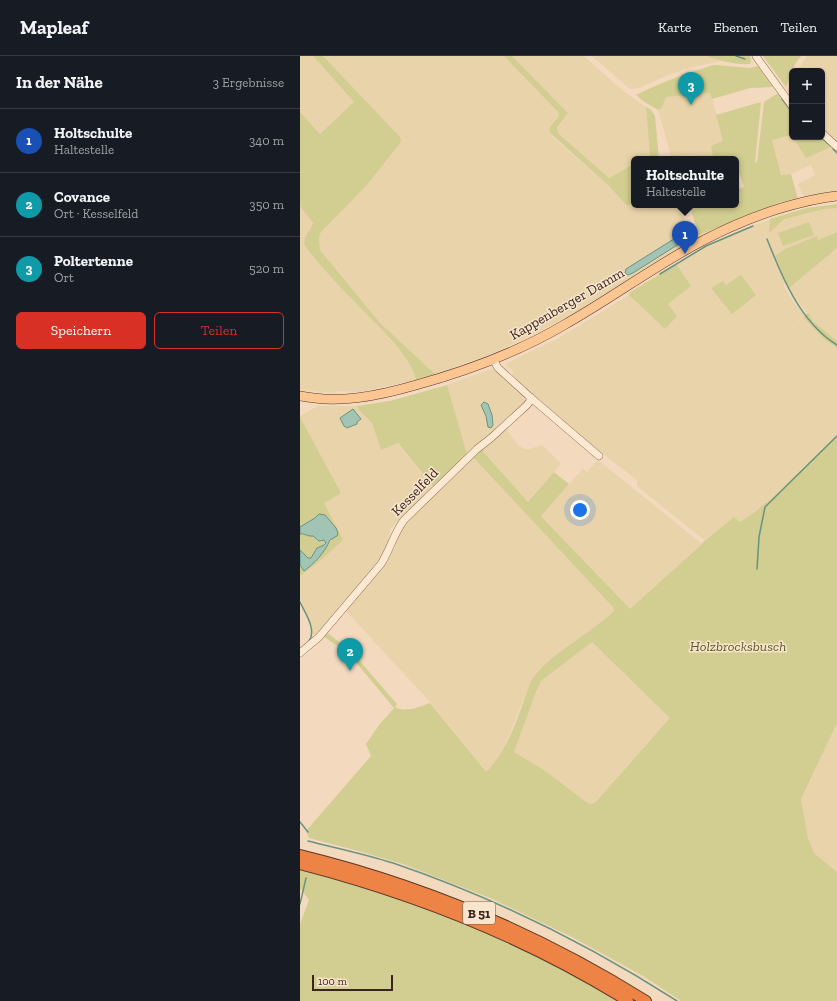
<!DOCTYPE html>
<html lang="de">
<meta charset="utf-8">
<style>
body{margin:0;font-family:"Zilla Slab",serif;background:#20242c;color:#f1f3f6}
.controls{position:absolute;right:12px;top:12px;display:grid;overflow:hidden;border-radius:6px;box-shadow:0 1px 3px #0004}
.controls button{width:36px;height:36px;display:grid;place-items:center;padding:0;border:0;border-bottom:1px solid #363941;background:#171b24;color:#f1f3f6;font:20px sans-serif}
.scale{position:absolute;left:12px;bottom:10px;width:81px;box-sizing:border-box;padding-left:4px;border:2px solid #3b241b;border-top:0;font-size:11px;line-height:14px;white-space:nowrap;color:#3b241b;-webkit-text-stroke:3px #f9e5ce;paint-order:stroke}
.you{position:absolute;left:280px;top:454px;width:14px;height:14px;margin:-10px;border:3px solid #fff;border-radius:50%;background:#1a73e8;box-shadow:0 0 0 6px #1a73e833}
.badge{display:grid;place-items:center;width:26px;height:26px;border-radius:50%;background:#d93025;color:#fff;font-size:13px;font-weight:700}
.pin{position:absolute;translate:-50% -33px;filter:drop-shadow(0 1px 2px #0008)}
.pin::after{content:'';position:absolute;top:21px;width:14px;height:12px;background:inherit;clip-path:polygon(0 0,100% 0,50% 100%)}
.popup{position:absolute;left:331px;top:100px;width:108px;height:52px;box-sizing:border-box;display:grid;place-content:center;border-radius:6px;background:#171b24;filter:drop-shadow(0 1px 3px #0005);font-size:13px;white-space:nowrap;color:#9ea1a6}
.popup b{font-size:15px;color:#f1f3f6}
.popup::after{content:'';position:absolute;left:50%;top:100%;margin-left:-8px;border:8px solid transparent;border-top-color:#171b24}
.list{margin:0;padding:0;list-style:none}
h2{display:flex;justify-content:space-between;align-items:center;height:52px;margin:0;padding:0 16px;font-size:17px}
h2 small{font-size:13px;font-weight:400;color:#9ea1a6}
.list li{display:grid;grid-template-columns:26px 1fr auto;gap:12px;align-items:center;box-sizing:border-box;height:64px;padding:0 16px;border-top:1px solid #363941}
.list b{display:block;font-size:15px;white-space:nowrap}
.list p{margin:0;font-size:13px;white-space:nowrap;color:#9ea1a6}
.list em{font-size:13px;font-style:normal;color:#9ea1a6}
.actions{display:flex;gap:8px;padding:12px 16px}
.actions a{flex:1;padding:9px 0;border:1px solid #d93025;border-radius:6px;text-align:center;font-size:14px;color:#d93025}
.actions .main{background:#d93025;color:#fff}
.map{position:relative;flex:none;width:537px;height:945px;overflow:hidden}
header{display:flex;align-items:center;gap:24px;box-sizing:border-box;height:56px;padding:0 20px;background:#171b24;border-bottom:1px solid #363941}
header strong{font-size:19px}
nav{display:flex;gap:22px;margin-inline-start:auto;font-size:14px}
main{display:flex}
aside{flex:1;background:#171b24}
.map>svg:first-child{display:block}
</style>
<header>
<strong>Mapleaf</strong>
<nav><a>Karte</a><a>Ebenen</a><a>Teilen</a></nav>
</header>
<main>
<aside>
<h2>In der Nähe<small>3 Ergebnisse</small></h2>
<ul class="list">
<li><span class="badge" style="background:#1a4fb4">1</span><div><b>Holtschulte</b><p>Haltestelle</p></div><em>340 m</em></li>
<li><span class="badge" style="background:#0f9aa8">2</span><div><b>Covance</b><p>Ort · Kesselfeld</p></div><em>350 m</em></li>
<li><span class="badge" style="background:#0f9aa8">3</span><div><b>Poltertenne</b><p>Ort</p></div><em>520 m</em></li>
</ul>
<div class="actions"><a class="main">Speichern</a><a>Teilen</a></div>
</aside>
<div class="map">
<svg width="537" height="945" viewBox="0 0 537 945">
<rect width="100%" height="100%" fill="#f3d9be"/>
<g fill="#e9d3aa">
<polygon points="0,0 13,0 54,46 20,78 0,56"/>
<polygon points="23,0 204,0 258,56 259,60 251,70 250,77 255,83 309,130 327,150 334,146 334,149 380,149 391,182 389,186 271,259 237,277 186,300 135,318 80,267 20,194 19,181 21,176 66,130 100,81"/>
<polygon points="212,0 284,0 322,34 346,51 351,99 344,103 334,103 334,108 309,122 258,77 257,71 268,57"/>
<polygon points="292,0 407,0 420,5 393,11 365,20 339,32 330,33"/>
<polygon points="507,0 537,0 537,86 522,73 522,15 497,15"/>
<polygon points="411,37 423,85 413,101 398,102 388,99 385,103 372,103 358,54 362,51 366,41"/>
<polygon points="491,79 492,81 533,90 537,95 537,138 504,142 498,128 515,119 511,109 491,118 481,119 472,84"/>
<polygon points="537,148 537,176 518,185 517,180 475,201 487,227 483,229 495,248 504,259 482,281 503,261 524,283 537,292 537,379 467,447 465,446 455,456 440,466 434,462 404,484 337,430 337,424 283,383 211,320 214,316 205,308 257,283 329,239 365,273 368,248 358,219 406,190 441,173 507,152"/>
<polygon points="0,150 13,167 13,170 5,180 79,271 104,299 115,317 116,324 60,336 36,335 36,337 0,334"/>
<polygon points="537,192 537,285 513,265 496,243 489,232"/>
<polygon points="194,312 222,337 226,341 227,344 191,380 189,378 167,398 147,329"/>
<polygon points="18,350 57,350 58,353 72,367 81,394 97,387 134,431 90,473 88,488 79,504 22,573 12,583 12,572 0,542 0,520 20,505 43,484 23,447 41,437 0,361 0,360"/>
<polygon points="205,372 219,390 225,393 230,393 242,389 261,408 228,446 181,393"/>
<polygon points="172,400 314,551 314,555 281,582 247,607 230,627 204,692 194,708 186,717 131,647 45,554 83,508 100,471"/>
<polygon points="298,404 402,488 330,554 241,459 283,413 287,416"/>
<polygon points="292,586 371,662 295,747 290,748 285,745 244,714 214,696 236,636 241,625"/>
<polygon points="537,667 537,816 514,797 508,782 501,743"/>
</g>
<g fill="#d2ce91" fill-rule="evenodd">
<path d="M13 0H23L100 81 101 86 66 130 21 176 19 181 20 194 80 267 135 318 116 324C112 299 71 264 54 245 37 228 20 209 5 190 2 179 11 176 13 167L0 150V56L20 78 54 46Z"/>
<path d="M204 0H212L268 57 257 71 258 77 309 122 334 108V146L327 150 309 130 250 77C248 70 255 66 259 60L258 56Z"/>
<path d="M407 0H450L451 5 450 8C436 9 420 5 407 0Z"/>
<polygon points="463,0 501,0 495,8 486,31"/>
<path d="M414 9 450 12 458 10 473 31 450 32 412 43 410 37 366 41 362 51 358 54 343 45 336 39C362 26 386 17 414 9Z"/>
<path d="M479 37 492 54V80L491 79 472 84 481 119 491 118 498 143 481 146 399 179 389 149H436V134L444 131 438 113H436V103H398L413 101 411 90 423 85 416 59 461 46 455 107 457 106 464 46C469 43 473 40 479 37Z"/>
<polygon points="346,51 351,54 355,60 359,103 344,103 350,99"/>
<polygon points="493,81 522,81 533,90 506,102"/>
<polygon points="537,148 537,152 524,153 484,163 469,177 470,163 507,152"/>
<polygon points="509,166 514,179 483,190 478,177"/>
<polygon points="537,176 537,192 489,232 475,200 485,193 517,180 518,184"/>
<polygon points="376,208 391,230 368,248 377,260 365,273 329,239 329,237"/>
<polygon points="441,219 456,239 432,258 411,232 423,225 426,229"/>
<polygon points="508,257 513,265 537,285 537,292 524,283 503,261"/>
<polygon points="147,329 167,398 134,431 98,387 81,394 72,367 58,353 57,350 90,345"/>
<path d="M0 361 41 437 24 447 43 484 20 505 0 520V509L1 512C10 506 20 500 27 491 30 488 30 484 34 481L25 459H19L15 462 0 471Z"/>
<path d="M537 379V667L501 743 508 782 514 797 537 816V945H381L343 920 272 881 190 842 103 808 62 796 9 782 6 775 71 700 66 688 79 669 94 652 54 604 46 596 23 580 26 576 51 595 97 648 95 651C106 657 119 651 130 647L186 716C209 693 219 658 230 627 244 603 275 587 297 569 303 564 309 560 314 555L313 551 172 400 181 393 228 446 254 416 269 428 241 460 330 553 401 489 403 486 434 461 440 466 455 456 466 446 467 447ZM292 586 370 662 295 747 290 748 285 745 244 714 214 696 236 636 241 625Z"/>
<path d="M0 478C5 477 8 481 13 480L18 485 25 484 26 487 24 489 17 492 11 502H8L0 494Z"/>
<path d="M0 814C109 841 221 886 317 945H0V868L9 844 1 833H0Z"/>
</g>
<g fill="#a2c4b4" stroke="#689380">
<polygon points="377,181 381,181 382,186 333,217 328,219 325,217 326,213"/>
<polygon points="184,346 188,348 192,359 193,369 191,372 188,371 186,360 181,349"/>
<polygon points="53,353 61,363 57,366 57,368 47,372 44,370 40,362"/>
<path d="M19 458 25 459 36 472 38 477 37 480 30 484C26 495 14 508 4 515L0 509V494L8 502H11L17 492 24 489 26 487 24 484 19 485 13 480C8 481 5 477 0 478V471L15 462Z"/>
</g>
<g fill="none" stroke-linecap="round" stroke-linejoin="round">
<g stroke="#689380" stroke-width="1.5">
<polyline points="436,0 445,3"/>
<polyline points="482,43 492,56"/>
<polyline points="520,81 530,89"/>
<polyline points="533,93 537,97"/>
<path d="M467 183C482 221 500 266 537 289"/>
<polyline points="360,218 406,190 453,170"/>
<polyline points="457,513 459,481 465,451 537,380"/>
<path d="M0 546C5 557 17 574 9 585"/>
<polyline points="0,766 8,776"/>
<path d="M8 785C36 792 65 798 93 807 193 841 288 888 377 945"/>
<polyline points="0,848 6,822"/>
</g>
<defs>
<g id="minor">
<polyline points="456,0 460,6 492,50"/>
<polyline points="522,77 537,91"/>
<polyline points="193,303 198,312 230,341 299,400"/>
<path d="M0 597 19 581 81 508C90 494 94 477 104 464L177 393 191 382 227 349 230 345V341"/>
</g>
<path id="major" d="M0 340C39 348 78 340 116 329 167 315 218 296 264 269 312 242 357 208 406 183 429 171 453 161 478 153 498 147 517 142 537 140"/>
<g id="highway">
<path d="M0 799C123 829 239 878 346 945"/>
<path d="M0 808C116 838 227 882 328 945"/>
</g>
</defs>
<use href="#minor" stroke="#8d6854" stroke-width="8"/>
<use href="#major" stroke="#5a3729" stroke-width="10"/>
<use href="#highway" stroke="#5a3729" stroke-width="12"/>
<use href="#minor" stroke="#fde8d2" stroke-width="7"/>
<use href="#major" stroke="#fbc691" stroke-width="9"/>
<use href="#highway" stroke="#ed8344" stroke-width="10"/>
</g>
<g text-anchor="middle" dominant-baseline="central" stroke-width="3" stroke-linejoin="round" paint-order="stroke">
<rect fill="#f9e5ce" stroke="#745e51" stroke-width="1" x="163" y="846" width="32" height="22" rx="3"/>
<g font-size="13" font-weight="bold" fill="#3b241b">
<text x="179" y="857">B 51</text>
</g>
<g font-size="14" fill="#3b241b" stroke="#f9e5ce">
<text transform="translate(267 248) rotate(-30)">Kappenberger Damm</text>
<text transform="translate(115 436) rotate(-46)">Kesselfeld</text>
</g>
<g font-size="14" font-style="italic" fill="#565a1f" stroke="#f9e5ce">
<text x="438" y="590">Holzbrocksbusch</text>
</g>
</g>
</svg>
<div class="controls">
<button>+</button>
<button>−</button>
</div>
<div class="scale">100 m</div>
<div class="you"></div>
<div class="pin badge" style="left:385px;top:198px;background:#1a4fb4">1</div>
<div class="popup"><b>Holtschulte</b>Haltestelle</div>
<div class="pin badge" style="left:50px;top:615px;background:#0f9aa8">2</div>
<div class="pin badge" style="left:391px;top:49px;background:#0f9aa8">3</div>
</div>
</main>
